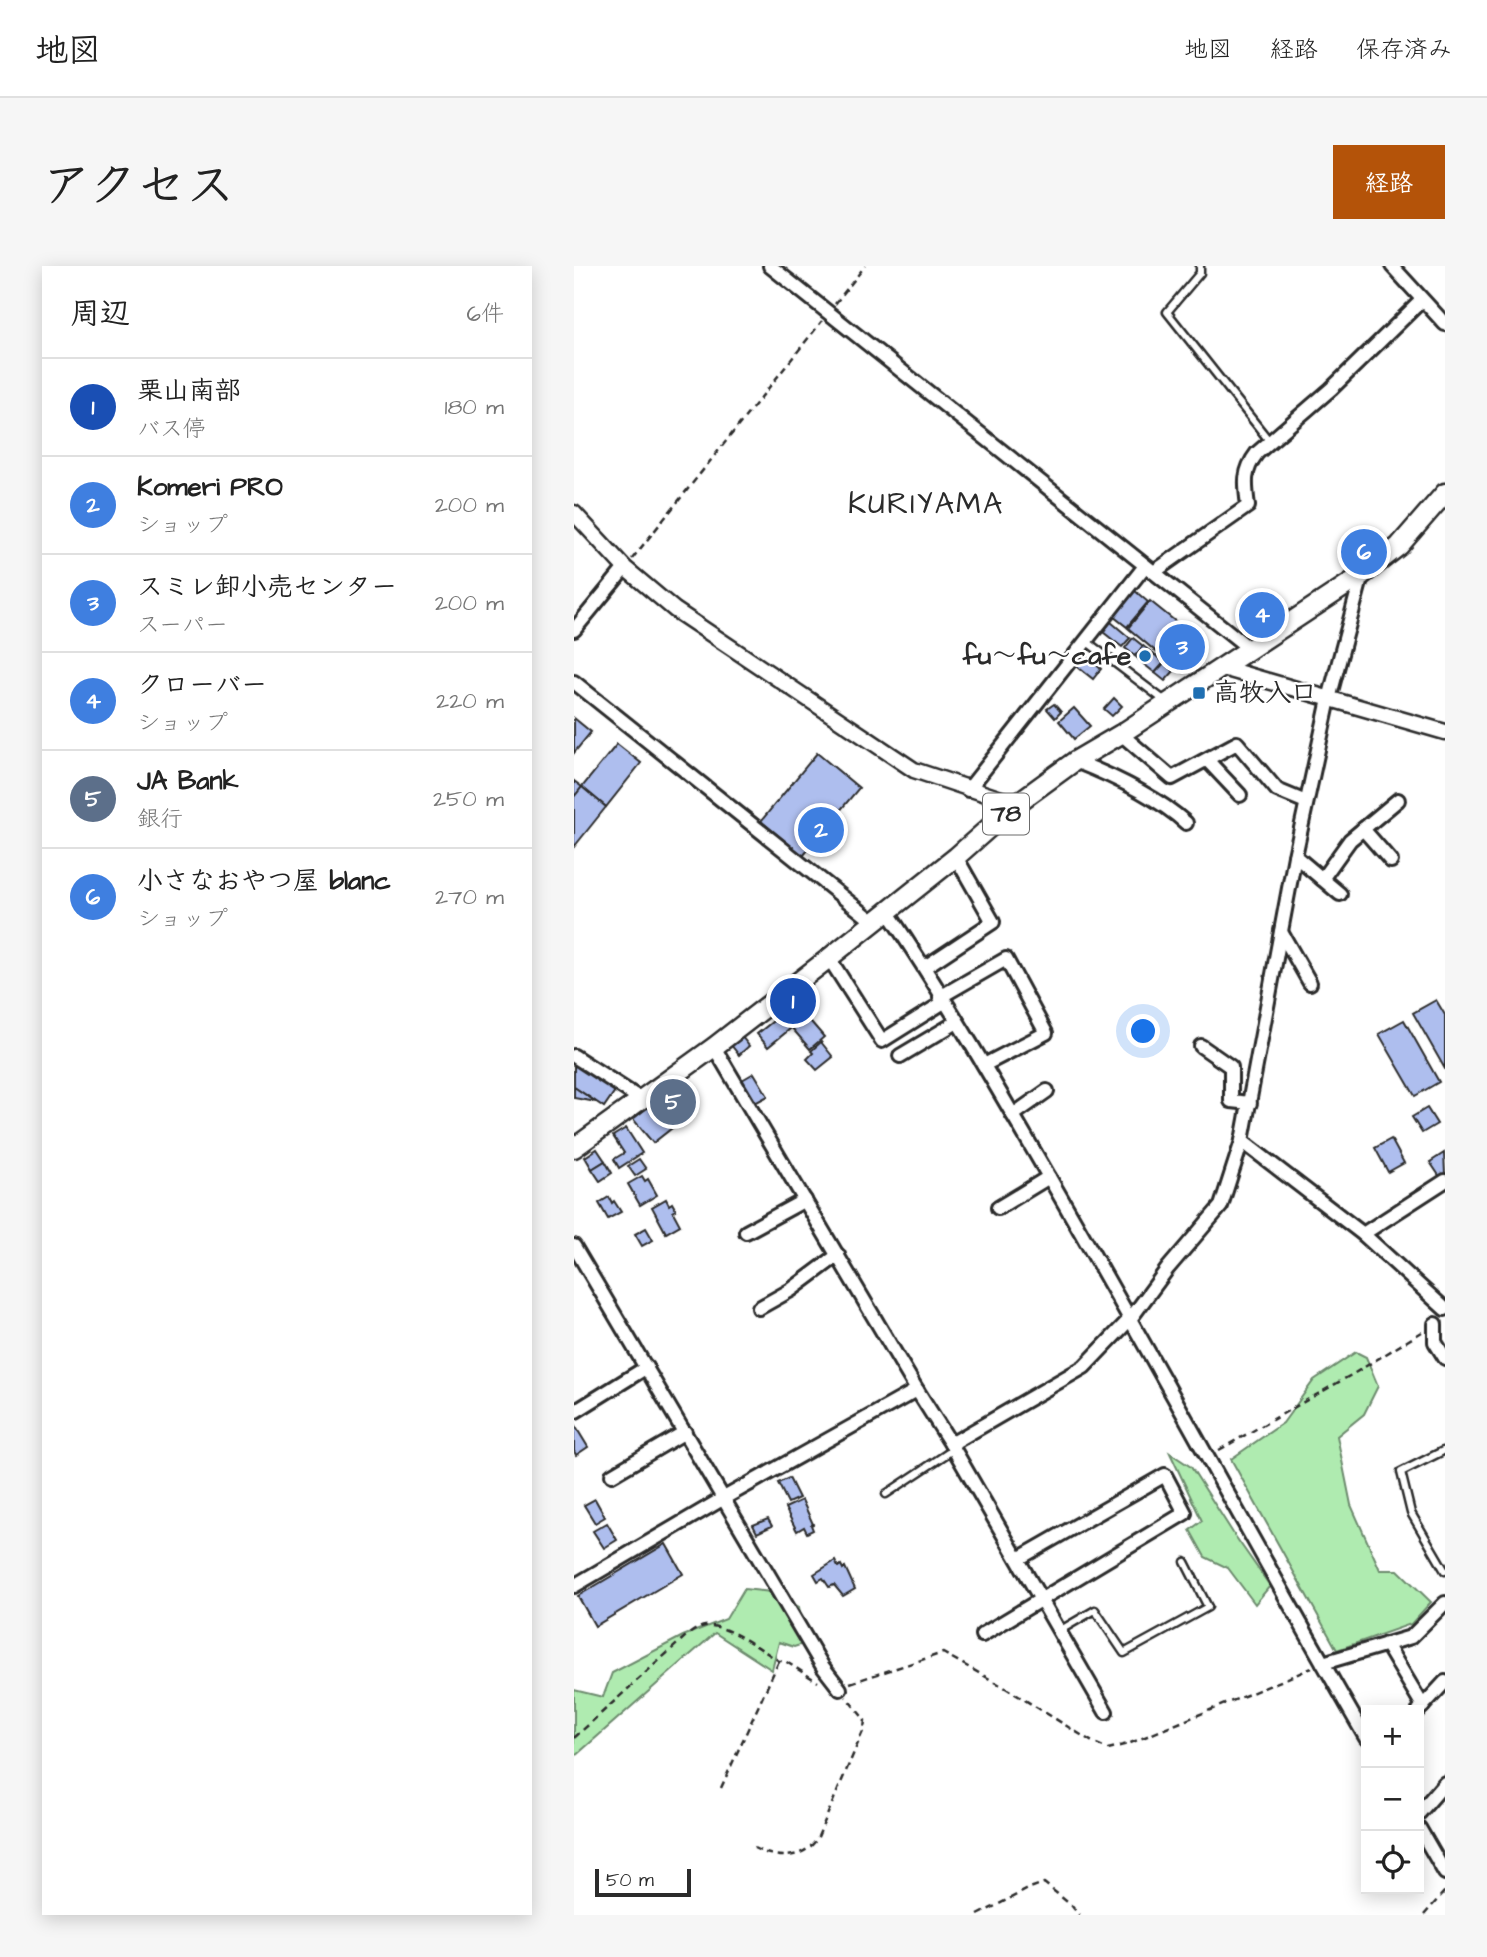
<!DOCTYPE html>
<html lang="ja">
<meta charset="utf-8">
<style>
body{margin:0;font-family:"Architects Daughter","Klee One",sans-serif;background:#f6f6f6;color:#222}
.controls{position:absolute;right:21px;bottom:21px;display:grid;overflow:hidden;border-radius:0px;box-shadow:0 4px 18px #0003}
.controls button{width:63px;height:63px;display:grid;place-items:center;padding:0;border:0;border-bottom:2px solid #e0e0e0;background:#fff;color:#222;font:35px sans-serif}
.scale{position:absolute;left:21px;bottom:18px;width:96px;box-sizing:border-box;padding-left:7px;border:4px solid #2b2b2b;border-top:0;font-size:19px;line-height:24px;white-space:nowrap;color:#2b2b2b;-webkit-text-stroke:5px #fff;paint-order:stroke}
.you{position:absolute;left:570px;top:766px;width:24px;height:24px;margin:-18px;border:5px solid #fff;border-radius:50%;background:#1a73e8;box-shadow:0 0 0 10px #1a73e833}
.badge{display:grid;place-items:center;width:46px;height:46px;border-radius:50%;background:#b45309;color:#fff;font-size:23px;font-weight:700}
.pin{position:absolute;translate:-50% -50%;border:4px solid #fff;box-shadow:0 2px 7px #0006}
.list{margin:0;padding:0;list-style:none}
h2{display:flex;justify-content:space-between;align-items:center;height:91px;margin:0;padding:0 28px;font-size:30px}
h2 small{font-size:23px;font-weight:400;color:#767676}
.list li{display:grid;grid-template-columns:46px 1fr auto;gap:21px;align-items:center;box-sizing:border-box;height:98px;padding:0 28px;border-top:2px solid #e0e0e0}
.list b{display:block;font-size:26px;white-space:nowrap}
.list p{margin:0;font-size:23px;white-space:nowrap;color:#767676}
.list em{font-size:23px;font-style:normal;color:#767676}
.icon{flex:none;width:38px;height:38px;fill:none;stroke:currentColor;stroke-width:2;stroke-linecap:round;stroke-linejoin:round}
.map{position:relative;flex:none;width:871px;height:1649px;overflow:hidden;border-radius:0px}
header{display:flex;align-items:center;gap:42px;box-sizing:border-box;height:98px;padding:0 35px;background:#fff;border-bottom:2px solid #e0e0e0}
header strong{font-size:33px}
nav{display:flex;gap:38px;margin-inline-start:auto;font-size:24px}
.intro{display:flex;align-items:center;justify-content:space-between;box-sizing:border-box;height:168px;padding:0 42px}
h1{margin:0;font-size:49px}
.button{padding:18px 32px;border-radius:0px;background:#b45309;color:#fff;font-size:24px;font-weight:700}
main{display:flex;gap:42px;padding:0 42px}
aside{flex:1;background:#fff;border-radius:0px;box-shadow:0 4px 18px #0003}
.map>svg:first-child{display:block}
</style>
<header>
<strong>地図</strong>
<nav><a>地図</a><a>経路</a><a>保存済み</a></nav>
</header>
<div class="intro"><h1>アクセス</h1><a class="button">経路</a></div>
<main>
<aside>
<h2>周辺<small>6件</small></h2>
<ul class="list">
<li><span class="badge" style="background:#1a4fb4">1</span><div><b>栗山南部</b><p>バス停</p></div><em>180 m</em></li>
<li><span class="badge" style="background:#3f7fe0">2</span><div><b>Komeri PRO</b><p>ショップ</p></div><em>200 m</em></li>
<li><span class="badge" style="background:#3f7fe0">3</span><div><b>スミレ卸小売センター</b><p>スーパー</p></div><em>200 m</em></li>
<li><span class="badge" style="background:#3f7fe0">4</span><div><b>クローバー</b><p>ショップ</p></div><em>220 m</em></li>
<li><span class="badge" style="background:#5c6f8a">5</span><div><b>JA Bank</b><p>銀行</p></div><em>250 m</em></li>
<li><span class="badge" style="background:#3f7fe0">6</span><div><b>小さなおやつ屋 blanc</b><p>ショップ</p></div><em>270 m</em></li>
</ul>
</aside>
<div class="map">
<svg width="871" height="1649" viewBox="0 0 871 1649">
<rect width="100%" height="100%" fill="#fff"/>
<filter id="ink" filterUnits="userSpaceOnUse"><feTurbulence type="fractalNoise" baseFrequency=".0143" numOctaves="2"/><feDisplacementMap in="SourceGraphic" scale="14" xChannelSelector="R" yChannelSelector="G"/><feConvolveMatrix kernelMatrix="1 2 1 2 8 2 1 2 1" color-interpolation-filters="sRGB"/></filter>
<g filter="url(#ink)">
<g fill="#afebb0" stroke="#6d8b6e" stroke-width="2">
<polygon points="782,1086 792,1091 804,1120 790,1148 763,1170 777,1239 806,1304 824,1304 857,1336 837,1358 763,1384 657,1193 709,1157 740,1114"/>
<polygon points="596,1187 617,1201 659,1267 696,1320 681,1338 654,1302 631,1291 616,1264 628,1255"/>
<polygon points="170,1323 197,1326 225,1341 232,1377 220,1381 205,1376 198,1404 141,1367 0,1491 0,1424 29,1431 38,1407 109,1370 152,1353"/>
</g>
<g fill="#aebeee" stroke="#2b2b2b" stroke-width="2">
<polygon points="790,277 796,285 785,294 779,286"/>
<polygon points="560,324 574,336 553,361 539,350"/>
<polygon points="576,335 622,372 599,400 554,362"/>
<polygon points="537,356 556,372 548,381 529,366"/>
<polygon points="559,372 569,380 561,390 551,382"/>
<polygon points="622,374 629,380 609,406 601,400"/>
<polygon points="569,380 580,388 571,399 561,390"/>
<polygon points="508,387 527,403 519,413 500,398"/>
<polygon points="580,388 590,397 581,407 571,399"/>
<polygon points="590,397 600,405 591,415 581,407"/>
<polygon points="540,432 548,440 538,450 530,443"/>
<polygon points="480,438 487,446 481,452 473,443"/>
<polygon points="500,442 516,460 500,473 485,455"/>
<polygon points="0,452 17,466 0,487"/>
<polygon points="43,478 67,497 32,541 8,521"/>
<polygon points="243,487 285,522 259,553 262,556 243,579 240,577 229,590 187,555"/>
<polygon points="0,515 8,521 0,531"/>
<polygon points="8,521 32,541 0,581 0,531"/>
<polygon points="862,734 871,749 871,803 839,747"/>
<polygon points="208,748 212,753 210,755 216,763 194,781 183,768"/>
<polygon points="231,749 250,771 236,783 217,761"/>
<polygon points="830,754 865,816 841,830 805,768"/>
<polygon points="168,771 175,780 165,789 157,779"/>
<polygon points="247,776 259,791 243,804 233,793 239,787 237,785"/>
<polygon points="0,798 41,825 30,841 0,821"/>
<polygon points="180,807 194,830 181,837 168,814"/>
<polygon points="0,821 22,836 0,832"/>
<polygon points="100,827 117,847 79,877 59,853 86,831 90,836"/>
<polygon points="853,842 863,858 848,867 838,851"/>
<polygon points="52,862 68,887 45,902 40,893 50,887 39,870"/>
<polygon points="817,873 830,897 814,906 801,882"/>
<polygon points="23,883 31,895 18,903 11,891"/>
<polygon points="870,887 871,908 866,911 856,896"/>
<polygon points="65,893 72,903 61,910 54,900"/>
<polygon points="31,895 38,907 26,915 18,903"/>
<polygon points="68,910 71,915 74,913 83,929 66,939 54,918"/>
<polygon points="35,931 38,937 40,935 47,946 34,953 25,937"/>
<polygon points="92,933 95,939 98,937 102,944 99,946 106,959 92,967 78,941"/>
<polygon points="72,962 79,974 68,980 61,968"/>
<polygon points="0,1158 14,1181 2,1189 0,1185"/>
<polygon points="215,1212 225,1232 214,1237 204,1217"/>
<polygon points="21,1233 31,1251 21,1257 10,1239"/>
<polygon points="228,1234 239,1258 237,1259 239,1264 233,1267 230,1261 223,1265 211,1242"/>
<polygon points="194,1253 198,1260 183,1267 179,1259"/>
<polygon points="33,1257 43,1274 30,1282 19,1265"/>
<polygon points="92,1278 109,1308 21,1360 4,1330"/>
<polygon points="261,1295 264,1301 267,1299 269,1303 271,1301 281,1323 269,1330 260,1319 255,1321 249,1312 244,1315 240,1308"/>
</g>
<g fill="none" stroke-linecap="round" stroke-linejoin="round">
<defs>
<g id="service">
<polyline points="626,0 626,7 593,46 697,177"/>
<polyline points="512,375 591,435"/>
<polyline points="869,1185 827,1206 837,1247 871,1305"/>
<polyline points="312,1228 380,1183"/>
<polyline points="485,1365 521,1344 550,1387 634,1341 611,1296"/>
</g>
<g id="minor">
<polyline points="196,0 676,383"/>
<polyline points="818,0 871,58"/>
<path d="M580 306 674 240C671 218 669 205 683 187L757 123 848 34"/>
<polyline points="0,364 51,302"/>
<polyline points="0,416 300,656"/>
<polyline points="547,468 598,512 663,477 703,524 732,536"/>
<polyline points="633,494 666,529"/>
<path d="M501 495C539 510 582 530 612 557"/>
<polyline points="394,524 571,300"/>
<polyline points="789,563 817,595"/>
<polyline points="721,590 766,628"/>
<polyline points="748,613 776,574 824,534"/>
<path d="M313 645C371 731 423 821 475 911 583 1097 684 1286 792 1472"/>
<polyline points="707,666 736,717"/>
<polyline points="255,692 308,775 370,736"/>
<polyline points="351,701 419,656 382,591"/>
<polyline points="366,731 432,693 472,767 410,799"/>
<polyline points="627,780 657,801 657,835 676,837"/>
<polyline points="140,781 343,1124 377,1178 532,1446"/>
<polyline points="0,790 68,834"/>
<polyline points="326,790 383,756"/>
<polyline points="439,849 473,825"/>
<polyline points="668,875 789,968 871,1043"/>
<polyline points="424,942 475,911"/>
<polyline points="172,966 231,934"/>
<polyline points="789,968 871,915"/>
<polyline points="0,980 249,1401 266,1423"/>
<polyline points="185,1042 217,1024 264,989"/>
<polyline points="861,1058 861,1076 871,1092"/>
<polyline points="2,1145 73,1101"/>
<polyline points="377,1178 510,1101 557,1052 594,1002 647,940 668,875 721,590 755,433 788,309"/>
<polyline points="38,1209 111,1166"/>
<polyline points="0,1320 150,1232 343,1124"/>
<polyline points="408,1369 611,1247 591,1209 444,1293"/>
<polyline points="812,1378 849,1440"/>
<polyline points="749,1397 837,1371 871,1337"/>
<polyline points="845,1444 871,1416"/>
<polyline points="845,1547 871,1517"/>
<polyline points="845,1562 871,1607"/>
</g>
<g id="tertiary">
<polyline points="0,247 51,302 101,344 340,504 442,538"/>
<polyline points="649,402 871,466"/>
</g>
<polyline id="primary" points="0,882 140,781 255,692 382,591 442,538 501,495 547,468 788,309 825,280 871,227"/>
</defs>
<use href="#service" stroke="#2b2b2b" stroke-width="11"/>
<use href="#minor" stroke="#2b2b2b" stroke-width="18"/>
<use href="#tertiary" stroke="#2b2b2b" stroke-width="19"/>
<use href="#primary" stroke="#2b2b2b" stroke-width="23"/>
<g stroke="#2b2b2b" stroke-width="2.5" stroke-dasharray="7 5" stroke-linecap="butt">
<polyline points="261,38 291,0"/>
<polyline points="58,293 248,55"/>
<polyline points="645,1184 779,1108 848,1066"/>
<polyline points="276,1417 369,1387 430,1421 520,1477 534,1483 554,1478 738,1402"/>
<path d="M0 1472 112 1370C118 1366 124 1361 131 1360 151 1357 188 1384 205 1395H211L244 1416"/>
<polyline points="147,1522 205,1395"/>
<path d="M180 1582C201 1593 228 1595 243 1573L290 1463 291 1454 272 1431"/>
<polyline points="404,1649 456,1622 470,1617 497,1639 505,1649"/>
<polyline points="850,1649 871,1625"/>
</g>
<use href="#service" stroke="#fff" stroke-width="6"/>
<use href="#minor" stroke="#fff" stroke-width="12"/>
<use href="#tertiary" stroke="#fff" stroke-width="14"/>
<use href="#primary" stroke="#fff" stroke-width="18"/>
</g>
</g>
<g fill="#1f6fb2" stroke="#fff" stroke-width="2.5">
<circle cx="571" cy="390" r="7"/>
<rect x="618" y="420" width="14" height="14" rx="3.5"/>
</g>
<g text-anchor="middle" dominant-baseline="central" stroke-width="5" stroke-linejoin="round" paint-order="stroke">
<rect fill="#fff" stroke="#6b6b6b" stroke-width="2" x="409" y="527.5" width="46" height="41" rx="5"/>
<g font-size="24" font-weight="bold" fill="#2b2b2b">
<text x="432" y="548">78</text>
</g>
<g font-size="26" font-weight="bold" fill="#2b2b2b" stroke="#fff" text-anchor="end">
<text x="557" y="390">fu～fu～cafe</text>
<text x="639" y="427" text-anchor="start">高牧入口</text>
</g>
<g font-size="30" letter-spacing="2" fill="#2b2b2b" stroke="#fff">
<text x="352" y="238">KURIYAMA</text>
</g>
</g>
</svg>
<div class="controls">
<button>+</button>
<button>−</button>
<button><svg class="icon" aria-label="locate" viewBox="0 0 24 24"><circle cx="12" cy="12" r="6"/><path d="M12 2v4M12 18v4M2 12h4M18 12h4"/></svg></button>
</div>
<div class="scale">50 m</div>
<div class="you"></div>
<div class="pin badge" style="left:219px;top:735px;background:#1a4fb4">1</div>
<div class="pin badge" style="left:247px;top:564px;background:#3f7fe0">2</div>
<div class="pin badge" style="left:608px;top:381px;background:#3f7fe0">3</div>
<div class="pin badge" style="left:688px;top:349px;background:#3f7fe0">4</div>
<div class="pin badge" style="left:99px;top:836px;background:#5c6f8a">5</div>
<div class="pin badge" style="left:790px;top:286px;background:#3f7fe0">6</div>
</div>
</main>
